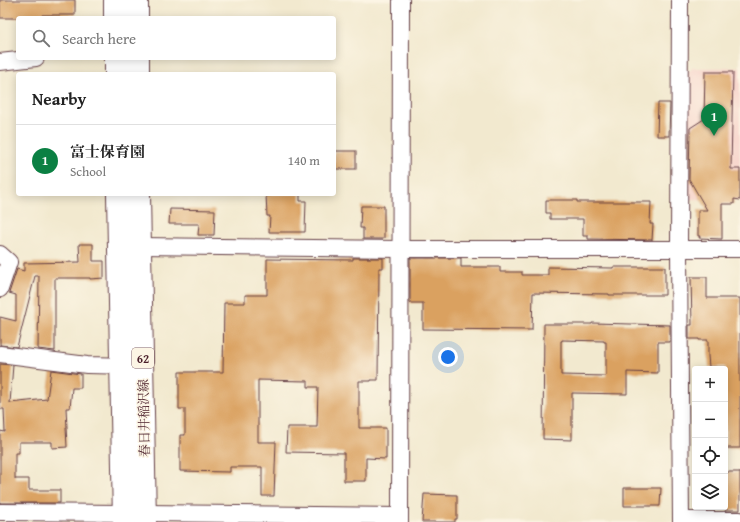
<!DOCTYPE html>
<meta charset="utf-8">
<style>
body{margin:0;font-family:"Gentium Book Plus","Noto Serif JP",serif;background:#f6f6f6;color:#222}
.controls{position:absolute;right:12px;bottom:12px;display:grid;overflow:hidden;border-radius:4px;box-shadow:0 2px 10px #0003}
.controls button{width:36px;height:36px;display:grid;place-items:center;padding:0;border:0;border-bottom:1px solid #e0e0e0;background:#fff;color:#222;font:20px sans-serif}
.you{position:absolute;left:448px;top:357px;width:14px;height:14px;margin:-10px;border:3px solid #fff;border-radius:50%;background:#1a73e8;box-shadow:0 0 0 6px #1a73e833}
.badge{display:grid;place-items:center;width:26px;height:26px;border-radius:50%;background:#0b8043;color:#fff;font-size:13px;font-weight:700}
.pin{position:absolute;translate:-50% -33px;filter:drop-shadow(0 1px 2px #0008)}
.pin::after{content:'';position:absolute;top:21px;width:14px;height:12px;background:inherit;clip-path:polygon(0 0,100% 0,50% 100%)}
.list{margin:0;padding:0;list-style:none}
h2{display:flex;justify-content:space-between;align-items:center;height:52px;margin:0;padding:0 16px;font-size:17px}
h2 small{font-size:13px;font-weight:400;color:#767676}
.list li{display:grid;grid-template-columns:26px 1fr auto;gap:12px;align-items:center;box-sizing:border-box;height:72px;padding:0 16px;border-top:1px solid #e0e0e0}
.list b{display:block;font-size:15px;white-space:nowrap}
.list p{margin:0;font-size:13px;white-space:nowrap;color:#767676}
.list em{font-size:13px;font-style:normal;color:#767676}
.icon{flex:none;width:22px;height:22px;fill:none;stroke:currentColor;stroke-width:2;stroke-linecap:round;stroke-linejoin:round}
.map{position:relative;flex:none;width:740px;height:522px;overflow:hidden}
.search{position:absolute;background:#fff;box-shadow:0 2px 10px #0003;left:16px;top:16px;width:320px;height:44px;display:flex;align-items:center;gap:10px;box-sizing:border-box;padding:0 14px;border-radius:4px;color:#767676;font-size:15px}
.panel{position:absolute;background:#fff;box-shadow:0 2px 10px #0003;left:16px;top:72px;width:320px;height:124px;border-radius:4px}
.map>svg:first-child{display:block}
</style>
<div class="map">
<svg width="740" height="522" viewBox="0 0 740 522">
<rect width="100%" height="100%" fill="#fcf5e5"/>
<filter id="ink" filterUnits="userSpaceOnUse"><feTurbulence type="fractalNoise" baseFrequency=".025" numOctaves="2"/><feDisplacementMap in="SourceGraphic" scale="8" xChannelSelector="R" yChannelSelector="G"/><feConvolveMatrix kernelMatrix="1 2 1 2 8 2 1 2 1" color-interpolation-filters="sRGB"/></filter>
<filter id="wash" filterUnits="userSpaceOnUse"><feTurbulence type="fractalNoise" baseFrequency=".012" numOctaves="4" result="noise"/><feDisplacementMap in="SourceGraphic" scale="16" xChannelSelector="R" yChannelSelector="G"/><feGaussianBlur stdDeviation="0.9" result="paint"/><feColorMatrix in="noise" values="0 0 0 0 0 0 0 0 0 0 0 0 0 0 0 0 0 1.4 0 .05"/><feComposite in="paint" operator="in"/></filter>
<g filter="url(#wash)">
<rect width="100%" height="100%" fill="#f2e9cf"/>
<polygon fill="#f7d1c9" points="693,68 740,68 740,200 687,199 688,72"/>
<g id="blocks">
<g fill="#daa160" fill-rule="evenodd">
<polygon points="0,0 75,0 75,15 42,15 42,18 0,18"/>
<polygon points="705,72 733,72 731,169 740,169 740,200 734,199 734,204 722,204 722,239 699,238 700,236 698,236 698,210 707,210 689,179 690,128 704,119"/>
<polygon points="658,103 670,103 669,136 657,136"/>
<rect x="334" y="151" width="22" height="18"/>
<polygon points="266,194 300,194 300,201 306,201 305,232 269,232 270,216 267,216"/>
<polygon points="546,200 577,200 577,202 651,202 650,224 653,224 652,240 588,239 588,236 583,236 583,219 550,219 550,213 546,213"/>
<polygon points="361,206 384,206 384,238 383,239 363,239 363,228 360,228"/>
<polygon points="170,209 215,210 214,235 198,235 199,224 169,224"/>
<polygon points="79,244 93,244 93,261 104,261 104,278 90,279 90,278 55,278 55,351 38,349 39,276 35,276 17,347 0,345 0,317 16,321 16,295 9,293 17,269 24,271 24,263 80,262"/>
<polygon points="353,258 383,258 383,268 379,268 378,380 371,380 371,381 359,381 359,428 386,428 386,459 366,458 366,481 344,481 344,453 286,452 287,427 317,427 318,387 308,387 308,381 258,380 258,442 276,442 274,496 262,496 262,467 230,467 230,472 180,471 180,435 185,435 185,409 179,409 179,372 223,372 224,303 245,303 245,295 267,295 267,259 353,260"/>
<polygon points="410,258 461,258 461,267 500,267 500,272 522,272 522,275 548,275 548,267 613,268 613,267 665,267 665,295 609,295 609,294 533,293 532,330 423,329 423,303 410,303"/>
<polygon points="691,277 707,277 707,298 740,298 740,448 725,448 725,367 709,367 708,356 708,340 699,340 699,339 689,339 689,325 692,325"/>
<path d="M592 323 670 325V342H658V373L627 372V394L572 393V440L543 439 544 324H592ZM562 340 604 341V342H606V376L561 375V341H562Z"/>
<polygon points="0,364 13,365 10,403 47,399 51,370 81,374 81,388 72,388 70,408 66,408 67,428 66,428 67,447 52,448 52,442 19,442 19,453 15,453 15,479 29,479 29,490 60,490 60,503 0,503 0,431 5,432 4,409 0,409"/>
<polygon points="726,472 740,472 740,510 725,510"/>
<polygon points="624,488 661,488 660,506 624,506"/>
<polygon points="424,494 457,495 457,519 455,519 455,522 422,522"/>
</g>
</g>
</g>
<g filter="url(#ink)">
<use href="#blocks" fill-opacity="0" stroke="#633d44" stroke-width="1"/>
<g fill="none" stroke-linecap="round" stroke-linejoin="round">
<defs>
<g id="street">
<polyline points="680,0 679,249 681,522"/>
<polyline points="0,62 36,58"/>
<polyline points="140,246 400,249 740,249"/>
<polyline points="0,254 9,262 0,289"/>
<polyline points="0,354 87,365 132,366"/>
<polyline points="0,512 124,513"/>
<polyline points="145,513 400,516"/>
<polyline points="681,520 740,520"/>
<polyline points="400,522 401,0"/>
</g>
<g id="primary">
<polyline points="115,0 115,18"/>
<polyline points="137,0 137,18"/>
<polyline points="116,58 116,74"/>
<polyline points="138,58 138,74"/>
<polyline points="118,194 124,522"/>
<polyline points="139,194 145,522"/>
</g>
</defs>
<use href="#street" stroke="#633d44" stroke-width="18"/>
<use href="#primary" stroke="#633d44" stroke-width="24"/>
<use href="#street" stroke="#fff" stroke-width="16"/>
<use href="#primary" stroke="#fff" stroke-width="22"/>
</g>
</g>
<g text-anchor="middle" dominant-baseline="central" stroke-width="3" stroke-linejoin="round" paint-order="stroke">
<rect fill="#fcf5e5" stroke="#7f5f63" stroke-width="1" x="132" y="348" width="22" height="20" rx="3"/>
<g font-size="12" font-weight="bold" fill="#4a1f2b">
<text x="143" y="358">62</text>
</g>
<g font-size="13" fill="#4a1f2b" stroke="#fcf5e5">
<text transform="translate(144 418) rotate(-91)">春日井稲沢線</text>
</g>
</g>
</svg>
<div class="controls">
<button>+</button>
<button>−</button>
<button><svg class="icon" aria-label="locate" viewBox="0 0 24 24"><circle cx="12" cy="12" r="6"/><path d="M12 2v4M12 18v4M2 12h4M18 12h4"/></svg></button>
<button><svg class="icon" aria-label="layers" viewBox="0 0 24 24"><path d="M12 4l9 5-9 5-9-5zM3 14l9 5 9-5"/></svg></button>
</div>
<div class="you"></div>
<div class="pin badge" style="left:714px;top:136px">1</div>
<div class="search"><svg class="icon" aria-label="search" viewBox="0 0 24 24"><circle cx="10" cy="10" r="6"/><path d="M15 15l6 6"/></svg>Search here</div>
<section class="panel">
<h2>Nearby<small></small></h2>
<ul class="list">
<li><span class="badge">1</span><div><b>富士保育園</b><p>School</p></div><em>140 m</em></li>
</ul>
</section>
</div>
